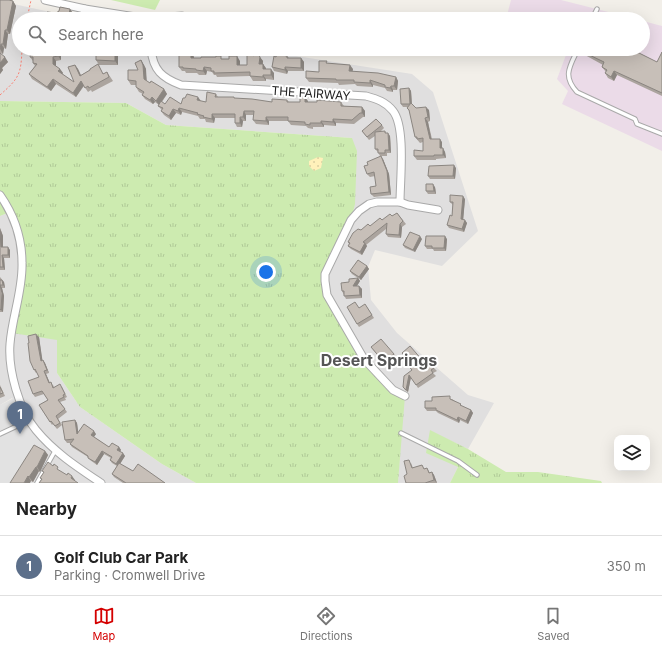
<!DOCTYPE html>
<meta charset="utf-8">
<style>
body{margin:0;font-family:Inter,sans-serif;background:#f6f6f6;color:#222}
.controls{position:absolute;right:12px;bottom:12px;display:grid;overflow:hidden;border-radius:8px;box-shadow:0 4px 16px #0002}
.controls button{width:36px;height:36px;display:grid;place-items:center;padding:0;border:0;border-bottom:1px solid #e0e0e0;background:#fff;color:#222;font:20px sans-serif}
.you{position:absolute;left:266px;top:272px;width:14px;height:14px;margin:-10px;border:3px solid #fff;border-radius:50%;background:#1a73e8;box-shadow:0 0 0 6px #1a73e833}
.badge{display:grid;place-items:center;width:26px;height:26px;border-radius:50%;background:#d40000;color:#fff;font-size:13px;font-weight:700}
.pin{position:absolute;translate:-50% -33px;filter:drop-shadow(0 1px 2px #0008)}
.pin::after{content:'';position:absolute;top:21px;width:14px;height:12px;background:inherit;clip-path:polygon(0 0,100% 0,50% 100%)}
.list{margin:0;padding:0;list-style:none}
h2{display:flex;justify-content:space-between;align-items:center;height:52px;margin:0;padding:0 16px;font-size:17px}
h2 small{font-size:13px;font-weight:400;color:#767676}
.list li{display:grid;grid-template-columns:26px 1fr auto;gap:12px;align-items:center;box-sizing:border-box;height:60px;padding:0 16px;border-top:1px solid #e0e0e0}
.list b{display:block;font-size:15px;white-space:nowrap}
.list p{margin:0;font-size:13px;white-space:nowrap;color:#767676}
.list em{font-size:13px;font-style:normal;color:#767676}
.icon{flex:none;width:22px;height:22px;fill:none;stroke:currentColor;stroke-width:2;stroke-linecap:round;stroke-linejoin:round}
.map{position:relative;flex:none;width:662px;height:483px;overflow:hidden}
.search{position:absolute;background:#fff;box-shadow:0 4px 16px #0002;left:12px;right:12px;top:12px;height:44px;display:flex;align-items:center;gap:10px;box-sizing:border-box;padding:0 14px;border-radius:22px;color:#767676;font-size:15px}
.sheet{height:112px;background:#fff}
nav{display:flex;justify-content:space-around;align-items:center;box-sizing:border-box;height:56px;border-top:1px solid #e0e0e0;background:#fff;font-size:11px;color:#767676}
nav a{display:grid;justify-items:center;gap:2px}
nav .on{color:#d40000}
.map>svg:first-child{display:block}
</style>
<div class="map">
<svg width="662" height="483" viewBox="0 0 662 483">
<defs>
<pattern id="grass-tufts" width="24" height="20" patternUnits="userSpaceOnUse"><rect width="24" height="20" fill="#cdebb0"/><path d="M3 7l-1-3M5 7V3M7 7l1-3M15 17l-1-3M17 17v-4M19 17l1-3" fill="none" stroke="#b0c997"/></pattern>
<pattern id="sand-dots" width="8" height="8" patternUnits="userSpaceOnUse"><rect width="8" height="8" fill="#fff1ba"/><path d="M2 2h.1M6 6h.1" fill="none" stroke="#dacea0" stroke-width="1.8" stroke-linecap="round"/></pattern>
</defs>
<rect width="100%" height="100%" fill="#f2efe9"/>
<g fill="#e0dfdf">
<polygon points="0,1 82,19 19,19 19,49 250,49 412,74 433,92 478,231 442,266 375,250 368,267 371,300 397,333 468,395 494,403 468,449 430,431 458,467 450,483 398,483 401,434 371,367 326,290 352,138 166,125 126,103 0,101"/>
<polygon points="10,212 57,340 57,373 80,407 162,464 196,483 13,483 44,439 12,398 0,405 0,216"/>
</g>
<g fill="#ebdbe8">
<polygon points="511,0 561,0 636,19 506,19"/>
<polygon points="643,21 662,26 662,151 562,104 568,91 557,79 566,55 555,49 643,49"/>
</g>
<g fill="url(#grass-tufts)">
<polygon points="0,101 126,103 166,125 352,138 357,151 355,204 351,220 327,269 325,285 364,359 405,396 398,483 196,483 162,464 80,407 57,373 57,340 12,333 22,264 10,212 0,216"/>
<polygon points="430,430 468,449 506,472 538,472 601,481 602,483 450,483 458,467 426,453"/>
</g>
<polygon fill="url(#sand-dots)" points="318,157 323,158 321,168 314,171 309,166 309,161"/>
<polygon fill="#cdebb0" points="111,0 160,0 155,10"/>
<polygon fill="#e2e2e2" points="18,396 44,439 13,483 0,483 0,405"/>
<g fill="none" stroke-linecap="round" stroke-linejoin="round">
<defs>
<g id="lane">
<polyline points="592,19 597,9"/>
<path d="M578 49C570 66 562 76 577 92L635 119 637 124 662 134"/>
<polyline points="401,433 458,461 477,475"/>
<polyline points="0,434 17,426 27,416"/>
<polyline points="37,483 55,451"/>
</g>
<g id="street">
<polyline points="45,0 85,9 148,19"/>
<polyline points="83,19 85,9"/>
<polyline points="161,19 169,17 182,16"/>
<path d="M151 49C153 70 162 78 181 85L366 96C377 99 386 102 393 111 406 127 400 181 400 202"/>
<polyline points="75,51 75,49"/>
<path d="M0 195C14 215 22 238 22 263 23 290 12 317 10 344 8 370 19 410 36 430 54 452 77 467 101 483"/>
<polyline points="405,396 393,390 364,359 327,295 325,281 325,274 351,220 359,211 369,204 377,202 400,202 408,205 438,210"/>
</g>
</defs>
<use href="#lane" stroke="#a9a9a9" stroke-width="5.5"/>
<use href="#street" stroke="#a9a9a9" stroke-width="9"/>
<g stroke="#fa8072" stroke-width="1" stroke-dasharray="2 2" stroke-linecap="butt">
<polyline points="27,19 31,0"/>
<path d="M0 95C19 78 21 75 22 49"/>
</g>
<use href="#lane" stroke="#fff" stroke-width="3.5"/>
<use href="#street" stroke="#fff" stroke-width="7"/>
</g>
<g fill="#aba49e">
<polygon points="0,0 13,1 16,6 10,34 8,34 6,49 4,48 3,54 0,53 8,62 2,68 3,70 0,74"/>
<polygon points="61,49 61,60 56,61 56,66 60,69 63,73 62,74 74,82 75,65 78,69 81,75 90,70 98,64 103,74 107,72 113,81 92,92 91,90 88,92 84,86 76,97 56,84 51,91 32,79 29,74 35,66 33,63 33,61 30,57 34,50"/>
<polygon points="90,49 109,49 109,50 118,54 118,65 99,65 96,60 96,52 92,52"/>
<polygon points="119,49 134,49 133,52 119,50"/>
<polygon points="256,50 256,54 263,61 263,64 266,69 274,73 274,80 266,79 266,81 253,81 250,76 217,77 216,75 214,75 212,72 207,71 206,75 199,75 197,73 186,73 185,71 182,71 179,67 191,53 194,57 194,58 223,59 240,61 240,65 247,65"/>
<polygon points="581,51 623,52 657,62 662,52 662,96 617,75 614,81 608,78 605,73 606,72 602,67 603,65 585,55"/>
<polygon points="287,56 289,58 301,58 304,62 304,71 288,71 287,74 274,71 272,67 276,57"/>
<polygon points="141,60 144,65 146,69 146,81 150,83 164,89 167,94 162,102 165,104 181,104 201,101 206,102 216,94 218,97 272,102 287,100 289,102 300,102 308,101 308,102 341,102 344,106 362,107 365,111 365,117 363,117 354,124 336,123 336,126 324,125 324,127 313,127 313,129 308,128 306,126 291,125 288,121 269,121 269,125 256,124 253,120 253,115 246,115 246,121 243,121 242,127 237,127 235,123 235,118 215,118 214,123 206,122 205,119 200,119 198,116 182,112 181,115 176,113 171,120 164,115 161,111 162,110 158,106 159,105 155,102 153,104 145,99 142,95 143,94 139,92 136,87 136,85 131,85 128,80 138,70"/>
<polygon points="328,63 353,69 352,71 396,77 398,81 397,90 393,90 393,92 387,91 385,88 373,85 373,87 357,86 355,84 339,85 338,83 309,82 306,78 319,72"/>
<polygon points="409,88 411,91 412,104 416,108 429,110 430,121 428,122 432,139 442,142 442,148 445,152 446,158 436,159 436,160 417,160 414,156 423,151 423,142 420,143 415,137 410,112 407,108 408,107 403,107 401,104"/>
<polygon points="382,125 384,128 380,132 385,131 386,133 390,136 391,153 387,153 387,156 380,156 378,152 375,149 375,136 369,140 362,131"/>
<polygon points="383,159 389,174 391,195 374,197 371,194 376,186 375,176 370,177 367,174"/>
<polygon points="456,168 455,179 430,179 428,176"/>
<polygon points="435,187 436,194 428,194 426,191"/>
<polygon points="465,199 463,219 467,223 464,232 449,228 447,225 452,216 453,205 450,202"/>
<polygon points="397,213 406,224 402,227 401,238 388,237 386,234 386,229 366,245 367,246 362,255 351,249 348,246 349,244 348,242 361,230 382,220 392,216"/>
<polygon points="0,228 3,236 3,247 10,250 10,258 4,258 5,270 0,270"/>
<polygon points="422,239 415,252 405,248 403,245"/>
<polygon points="447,239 446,251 434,251 433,249 427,249 425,246"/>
<polygon points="367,266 369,269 361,280 352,274 350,271"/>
<polygon points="0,277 4,282 5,288 2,288 4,296 3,312 0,312"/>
<polygon points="358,278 360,281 357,286 359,286 362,289 362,298 346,299 342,291 349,282"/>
<polygon points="367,307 374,318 359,327 357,324"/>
<polygon points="39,337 42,360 45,363 49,373 46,374 50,383 53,385 54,387 62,387 67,397 65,398 66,400 60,402 67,412 58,419 62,425 57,429 53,424 52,425 39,405 48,400 44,394 35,397 33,394 39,377 37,372 36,373 34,370 29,343"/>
<polygon points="371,347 394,354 396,356 387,364 385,362 384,363"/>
<polygon points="402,353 423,361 434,368 437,371 433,373 436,376 418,388 411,377 408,392 405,390 403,387 412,370 405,362 408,360"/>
<polygon points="0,385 5,396 0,398"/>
<polygon points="452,399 463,407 471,410 473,413 468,424 460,420 459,423 438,413 436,411 427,411 425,408"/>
<polygon points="75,420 77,423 78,432 96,434 94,437 109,447 119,447 121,450 120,451 125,456 120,464 133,471 165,483 123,483 114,477 112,474 117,466 112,463 110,460 111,458 104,454 97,465 90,460 88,457 72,447 70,444 71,443 67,443 65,440"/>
<polygon points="45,451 48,455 40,472 39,471 33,482 31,481 10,483"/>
<polygon points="411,463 413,468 422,465 424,469 427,468 430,473 432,472 434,475 437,483 406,483 407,474"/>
</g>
<g fill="#8b8681">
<polygon points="13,1 16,6 10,34 7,30"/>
<polygon points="70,9 73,13 72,19 68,19"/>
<polygon points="5,30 8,34 6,49 3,44"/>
<polygon points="1,44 4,48 3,54 0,49"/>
<polygon points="58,49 61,49 61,60 58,56"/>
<polygon points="253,49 255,49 256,50 256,61 253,56"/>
<polygon points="115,50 118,54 118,65 115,61"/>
<polygon points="191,53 194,57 194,62 191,58"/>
<polygon points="237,56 240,61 240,69 237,65"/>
<polygon points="5,57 8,62 2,68 3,70 0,74 0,63"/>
<polygon points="53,57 56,61 56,68 53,64"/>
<polygon points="260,57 263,61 262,68 259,64"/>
<polygon points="301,58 304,62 304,71 301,68"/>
<polygon points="141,60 144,65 146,69 147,84 144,79"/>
<polygon points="263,64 266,68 266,73 263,69"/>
<polygon points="75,65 78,69 83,80 80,76"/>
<polygon points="350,65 353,69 352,75 349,71"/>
<polygon points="204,67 207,71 206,75 203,71"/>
<polygon points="285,67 288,71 287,74 285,70"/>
<polygon points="60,69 63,73 61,76 58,71"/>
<polygon points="271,69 274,73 274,80 271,75"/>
<polygon points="614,71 617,75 614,81 611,77"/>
<polygon points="263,75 266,79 266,81 263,77"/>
<polygon points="396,77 398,81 397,90 394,86"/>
<polygon points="53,79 56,84 51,91 47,87"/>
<polygon points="370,80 373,85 373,87 370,83"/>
<polygon points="81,81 84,85 76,97 73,93"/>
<polygon points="391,86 393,90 393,92 390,88"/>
<polygon points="409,88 411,91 412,107 410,104"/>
<polygon points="164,89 167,94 159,105 156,101"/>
<polygon points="152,97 155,102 153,104 150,100"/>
<polygon points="198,97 201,101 197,100"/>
<polygon points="305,97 308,101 308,106 305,102"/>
<polygon points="362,107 365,111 365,117 362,113"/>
<polygon points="426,107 429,110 430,121 428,117"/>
<polygon points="179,108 182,112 181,115 178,111"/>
<polygon points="173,109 176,113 171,120 169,116"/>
<polygon points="244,111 246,115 246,121 243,117"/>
<polygon points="212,114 215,118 214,123 212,119"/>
<polygon points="240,117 243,121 242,127 240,123"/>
<polygon points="266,117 269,121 269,125 266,121"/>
<polygon points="425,118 428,122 432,143 430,139"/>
<polygon points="333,119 336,123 336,126 333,122"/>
<polygon points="321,121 324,125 324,127 321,123"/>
<polygon points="388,133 390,136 391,153 389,150"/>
<polygon points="440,139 442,142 442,152 440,148"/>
<polygon points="443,148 445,152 446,158 443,155"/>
<polygon points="381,156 383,159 389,174 391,195 389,192"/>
<polygon points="454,165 456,168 455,179 453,176"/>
<polygon points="433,184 435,187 436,194 434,191"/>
<polygon points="463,196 465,199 463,222 461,219"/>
<polygon points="465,220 467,223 464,232 462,229"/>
<polygon points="400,224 402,227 401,238 399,235"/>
<polygon points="0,228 3,236 3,250 1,247"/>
<polygon points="420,236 422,239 415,252 413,250"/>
<polygon points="445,236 447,239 446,251 444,248"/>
<polygon points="365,243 367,246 362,255 360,252"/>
<polygon points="8,247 10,250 10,258 8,255"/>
<polygon points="2,255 4,258 5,270 3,267"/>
<polygon points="367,266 369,269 361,280 359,277"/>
<polygon points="358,278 360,281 355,289 353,286"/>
<polygon points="2,280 4,282 5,288 3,285"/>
<polygon points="0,285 2,288 4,296 3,312 1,310"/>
<polygon points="359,286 362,289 362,298 360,295"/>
<polygon points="36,334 39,337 43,364 41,361"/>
<polygon points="43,360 45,363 49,373 47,370"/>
<polygon points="44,371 46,374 51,386 49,383"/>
<polygon points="409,375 411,377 408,392 406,390"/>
<polygon points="471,410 473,413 468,424 466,421"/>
<polygon points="458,417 460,420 459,423 457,420"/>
<polygon points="75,420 77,423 79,437 77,434"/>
<polygon points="94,431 96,434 93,438 91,435"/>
<polygon points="119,447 121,450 119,453 117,450"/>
<polygon points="45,451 48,455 40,472 37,467"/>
<polygon points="102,451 104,454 97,465 95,462"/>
<polygon points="123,453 125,456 118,467 116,464"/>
<polygon points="36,467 39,471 33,482 29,477"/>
<polygon points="432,472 434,475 437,483 434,480"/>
<polygon points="28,476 31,481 30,483 24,483"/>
<polygon points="72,476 75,480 74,482 71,478"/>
</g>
<g fill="#c7bfb8" stroke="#8b8681">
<polygon points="0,0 9,0 13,1 7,30 5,30 3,44 1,44 0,49"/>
<polygon points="60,7 70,9 68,19 46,19 47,12 56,13 59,11"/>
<polygon points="34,49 58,49 58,56 53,57 53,64 60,69 58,71 74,82 68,67 75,65 80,76 90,70 90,69 98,64 103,74 107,72 109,77 89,88 88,86 85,88 81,81 73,93 53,79 47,87 29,74 37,64 33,63 33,57 30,57 31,50 34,50"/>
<polygon points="96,49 115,50 115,61 96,60"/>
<polygon points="247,49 253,49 253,56 257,53 260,57 259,64 263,64 263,69 271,69 271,75 263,75 263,77 250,76 250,72 214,73 214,71 211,71 211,68 204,67 203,71 196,70 196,69 183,68 183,67 179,67 179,52 191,53 191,58 201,58 201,57 216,57 216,56 221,56 221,59 229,59 229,56 237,56 237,65 247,65"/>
<polygon points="582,49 616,49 623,52 624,49 631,49 657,62 662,52 662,93 614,71 611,77 605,73 607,70 602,67 604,62 581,51"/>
<polygon points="0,53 5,57 0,63"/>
<polygon points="277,54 287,56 287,58 301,58 301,68 285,67 285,70 272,67 274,56 276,57"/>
<polygon points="141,60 143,65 144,79 150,83 151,81 164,89 156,101 152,97 150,100 142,95 144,92 136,87 136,81 128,80 128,70 138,70 135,63"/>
<polygon points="319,61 327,61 326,63 350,65 349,71 378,73 396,77 394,86 391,86 390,88 385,87 385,85 370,80 370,83 354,82 354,80 336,80 336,79 306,78 306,71 319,72"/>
<polygon points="409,88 410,104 401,104 400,89"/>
<polygon points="207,92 216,94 215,97 234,97 234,98 252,99 272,102 272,99 287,100 287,102 300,102 300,97 305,97 305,102 317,102 317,100 341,102 341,106 362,107 362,113 360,113 352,120 333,119 333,122 321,121 321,123 310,123 310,125 305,124 305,122 288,121 288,117 266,117 266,121 253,120 254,111 244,111 243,117 240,117 240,123 235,123 235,114 212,114 212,119 203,117 204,116 197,114 198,113 179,108 178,111 173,109 169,116 161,111 163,108 158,106 161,101 165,104 170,97 181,104 183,98 185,98 187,94 198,97 197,100 206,102"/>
<polygon points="411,103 416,108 426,107 428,117 425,118 430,139 440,139 440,148 443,148 443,155 434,155 434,156 414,156 414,150 423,151 423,138 417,139 417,137 415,137 409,110 407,108"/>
<polygon points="376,119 382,125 367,137 362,131"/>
<polygon points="385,131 385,133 388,133 389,150 385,150 385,153 378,153 378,149 375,149 375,132"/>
<polygon points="381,156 387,171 389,192 371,194 370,187 376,186 374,172 367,174 364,166 368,165 367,162"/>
<polygon points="454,165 453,176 428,176 429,166"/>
<polygon points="426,184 433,184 434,191 426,191"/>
<polygon points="450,195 463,196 461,219 465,220 462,229 447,225 450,215 452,216 453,202 450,202"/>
<polygon points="397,213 403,221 400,224 399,235 386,234 387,223 363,242 365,243 360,252 348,246 350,243 348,242 353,233 358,229 361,230 368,224 370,226 380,218 382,220 390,214 392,216"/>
<polygon points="0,231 1,247 8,247 8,255 2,255 3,267 0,267"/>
<polygon points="410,232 420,236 413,250 403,245"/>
<polygon points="426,236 445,236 444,248 432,248 432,246 425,246"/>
<polygon points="358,260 367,266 359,277 350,271"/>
<polygon points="358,278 353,286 359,286 360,295 344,296 344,291 342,291 341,283 349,282 349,279"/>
<polygon points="0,280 2,280 3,285 0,285 2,293 1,310 0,309"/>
<polygon points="355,302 359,308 365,304 372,315 357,324 347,307"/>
<polygon points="36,334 41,361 43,360 47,370 44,371 49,383 51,382 53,388 60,384 65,394 63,395 64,397 58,400 65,409 56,416 60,423 55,426 51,421 50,422 39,405 48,400 42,391 33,394 28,381 39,377 35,369 34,370 30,361 28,343 29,343 28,336"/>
<polygon points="381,339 394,354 385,361 383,359 382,360 371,347"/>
<polygon points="410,346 423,361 426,359 434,368 431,370 433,373 416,385 409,375 406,390 403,387 404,376 412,370 405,362 408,360 402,353"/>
<polygon points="0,387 3,393 0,394"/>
<polygon points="450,396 450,399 461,404 460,405 471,410 466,421 458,417 457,420 436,410 436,408 425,408 425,401 432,401 432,397"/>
<polygon points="75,420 77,434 84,424 94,431 91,435 109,447 112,443 119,447 117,450 123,453 116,464 110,460 112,457 102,451 95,462 88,458 88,456 70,444 74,439 65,440 62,422"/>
<polygon points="34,445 45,451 37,467 36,467 29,477 28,476 24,483 10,483"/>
<polygon points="409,460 412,468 422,465 424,469 427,468 429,473 432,472 434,480 425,483 406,483 404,476 407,474 404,461"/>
<polygon points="48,462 53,466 54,464 58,467 57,469 67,475 68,473 72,476 71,478 78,483 39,483 42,479 40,478 44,472 42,471"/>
<polygon points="119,463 133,471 138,464 165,483 126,483 112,474"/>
</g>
<g text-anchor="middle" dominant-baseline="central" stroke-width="4" stroke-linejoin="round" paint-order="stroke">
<g font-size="12" fill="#222" stroke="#fff">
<text transform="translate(311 93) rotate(4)">THE FAIRWAY</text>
</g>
<g font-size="16" font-weight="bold" fill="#555" stroke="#fff">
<text x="379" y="360">Desert Springs</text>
</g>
</g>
</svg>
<div class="controls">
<button><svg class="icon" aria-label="layers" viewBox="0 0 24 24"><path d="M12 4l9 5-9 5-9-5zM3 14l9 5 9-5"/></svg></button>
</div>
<div class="you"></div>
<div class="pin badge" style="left:20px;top:434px;background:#5c6f8a">1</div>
<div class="search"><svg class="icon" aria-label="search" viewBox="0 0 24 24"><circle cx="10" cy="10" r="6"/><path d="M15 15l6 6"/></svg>Search here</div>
</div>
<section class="sheet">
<h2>Nearby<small></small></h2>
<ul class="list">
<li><span class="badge" style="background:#5c6f8a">1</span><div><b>Golf Club Car Park</b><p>Parking · Cromwell Drive</p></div><em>350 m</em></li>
</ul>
</section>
<nav>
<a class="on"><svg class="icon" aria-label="map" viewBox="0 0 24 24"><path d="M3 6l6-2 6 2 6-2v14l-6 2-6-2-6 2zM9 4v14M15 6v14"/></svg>Map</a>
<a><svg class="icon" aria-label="directions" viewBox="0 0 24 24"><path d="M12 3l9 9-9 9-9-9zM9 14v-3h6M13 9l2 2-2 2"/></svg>Directions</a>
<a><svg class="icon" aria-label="saved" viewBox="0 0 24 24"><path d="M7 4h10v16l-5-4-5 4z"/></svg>Saved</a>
</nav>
